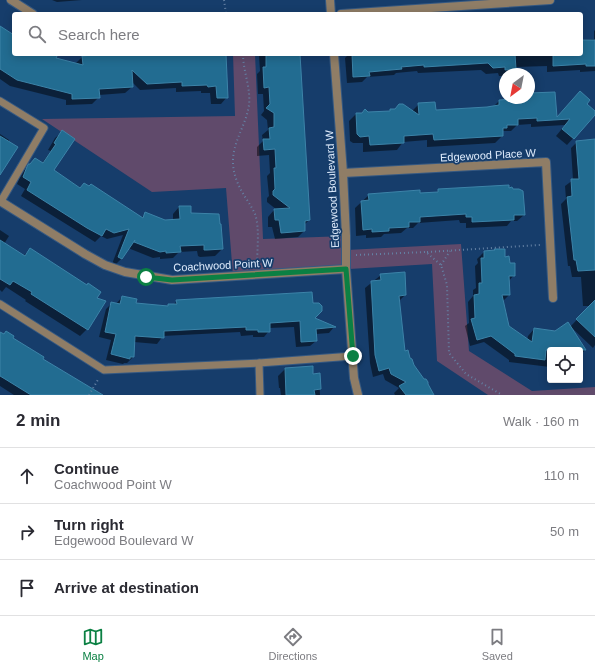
<!DOCTYPE html>
<meta charset="utf-8">
<style>
body{margin:0;font-family:Arial,sans-serif;background:#f2f2f3;color:#2b2b33}
.controls{position:absolute;right:12px;bottom:12px;display:grid;overflow:hidden;border-radius:4px;box-shadow:0 2px 10px #0003}
.controls button{width:36px;height:36px;display:grid;place-items:center;padding:0;border:0;border-bottom:1px solid #e1e1e2;background:#fff;color:#2b2b33;font:20px sans-serif}
.compass{position:absolute;left:499px;top:68px;width:36px;height:36px;border-radius:50%;background:#fff;box-shadow:0 2px 10px #0003;rotate:212deg}
.stop{position:absolute;width:12px;height:12px;margin:-9px;border:3px solid #0b8043;border-radius:50%;background:#fff}
.stop.end{background:#0b8043;border-color:#fff;box-shadow:0 1px 4px #0008}
.list{margin:0;padding:0;list-style:none}
h2{display:flex;justify-content:space-between;align-items:center;height:52px;margin:0;padding:0 16px;font-size:17px}
h2 small{font-size:13px;font-weight:400;color:#7c7c81}
.list li{display:grid;grid-template-columns:26px 1fr auto;gap:12px;align-items:center;box-sizing:border-box;height:56px;padding:0 16px;border-top:1px solid #e1e1e2}
.list b{display:block;font-size:15px;white-space:nowrap}
.list p{margin:0;font-size:13px;white-space:nowrap;color:#7c7c81}
.list em{font-size:13px;font-style:normal;color:#7c7c81}
.icon{flex:none;width:22px;height:22px;fill:none;stroke:currentColor;stroke-width:2;stroke-linecap:round;stroke-linejoin:round}
.map{position:relative;flex:none;width:595px;height:395px;overflow:hidden}
.search{position:absolute;background:#fff;box-shadow:0 2px 10px #0003;left:12px;right:12px;top:12px;height:44px;display:flex;align-items:center;gap:10px;box-sizing:border-box;padding:0 14px;border-radius:4px;color:#7c7c81;font-size:15px}
.sheet{height:220px;background:#fff}
nav{display:flex;justify-content:space-around;align-items:center;box-sizing:border-box;height:56px;border-top:1px solid #e1e1e2;background:#fff;font-size:11px;color:#7c7c81}
nav a{display:grid;justify-items:center;gap:2px}
nav .on{color:#0b8043}
.map>svg:first-child{display:block}
</style>
<div class="map">
<svg width="595" height="395" viewBox="0 0 595 395">
<rect width="100%" height="100%" fill="#163d6b"/>
<polygon fill="#604a6b" points="233,54 255,54 263,239 346,236 347,250 461,244 469,351 532,391 595,387 595,395 488,395 437,361 432,264 233,276 226,188 152,192 42,119 235,116"/>
<g fill="#0007">
<polygon points="52,0 82,0 57,2"/>
<polygon points="0,27 14,36 14,54 56,54 55,59 75,64 82,57 126,54 225,54 227,97 221,104 211,104 210,93 201,93 201,91 176,92 176,88 140,90 132,82 132,87 125,93 99,95 99,97 92,104 66,105 66,100 10,86 0,79"/>
<polygon points="595,30 595,71 580,72 580,70 547,72 547,66 515,67 515,69 510,74 505,74 505,76 499,76 498,73 486,74 481,70 418,73 417,71 396,73 394,75 367,77 362,82 347,83 345,58 349,54 581,54 581,40 594,39 594,31"/>
<polygon points="260,54 299,54 309,220 304,225 304,231 298,237 275,239 272,227 268,227 268,217 274,210 277,210 267,202 267,198 269,196 267,176 270,173 269,155 257,156 257,147 263,141 262,135 268,130 267,120 261,115 264,111 263,94 258,94 257,74 260,71 259,56"/>
<polygon points="580,92 585,104 595,114 567,145 556,136 565,125 531,127 531,124 517,125 511,131 503,131 502,136 495,143 427,147 427,140 403,142 397,150 363,152 363,143 353,143 350,141 349,121 356,114 389,112 390,110 412,111 419,104 435,111 493,107 499,101 516,100 518,98 529,98 529,95 556,118"/>
<polygon points="62,132 53,170 80,188 84,184 141,218 146,214 165,221 173,220 173,214 179,207 190,214 222,249 215,256 200,257 198,256 197,251 179,252 173,258 160,259 160,257 153,258 128,248 121,259 115,265 112,264 123,235 107,239 101,236 95,242 21,196 25,189 17,184 22,172 35,159 42,163 51,151 48,150 55,138"/>
<polygon points="0,134 9,140 0,173"/>
<polygon points="595,140 595,345 593,348 572,328 585,350 580,356 580,350 550,350 550,367 509,362 509,360 484,342 470,346 465,326 469,323 468,302 473,296 473,290 476,288 475,266 478,263 477,259 484,252 504,258 514,275 508,282 509,295 502,302 509,327 527,340 528,336 534,329 555,332 570,327 590,306 583,306 581,277 572,277 570,266 568,266 561,204 566,199 565,186 573,180 571,148 577,142"/>
<polygon points="508,189 524,215 517,221 511,221 507,226 466,228 466,223 460,223 459,220 418,223 413,228 407,228 401,233 384,234 381,237 366,238 366,235 356,236 355,208 369,195 419,194 436,193 439,190"/>
<polygon points="0,230 9,236 4,244 23,256 30,250 95,299 104,301 87,329 80,336 25,301 26,300 6,287 2,292 0,290"/>
<polygon points="381,275 405,295 399,301 404,352 433,395 395,395 394,393 399,388 385,380 383,374 373,377 370,363 365,288"/>
<polygon points="122,297 135,304 167,307 168,305 173,305 177,301 313,319 334,327 329,333 316,334 316,341 310,346 296,347 294,327 269,328 269,331 264,337 253,337 253,335 241,336 240,332 163,336 157,344 134,342 133,357 127,363 124,363 123,364 106,360 111,340 99,337 106,309 112,303 116,304"/>
<polygon points="0,333 12,338 42,360 101,395 14,395 0,386"/>
<polygon points="285,369 312,375 319,374 320,395 281,395 280,388 279,388 278,376"/>
</g>
<g fill="#226c91" stroke="#3c83a8">
<polygon points="0,26 14,35 14,54 58,54 56,58 83,65 82,56 104,54 226,54 228,98 217,98 216,86 208,87 207,85 182,86 182,82 147,84 132,70 133,87 99,89 100,98 72,99 72,94 17,80 0,69"/>
<polygon points="581,40 595,40 595,66 586,66 586,64 553,66 553,54 581,54"/>
<polygon points="266,54 300,54 310,220 305,221 305,231 281,233 279,220 275,220 274,209 290,208 273,195 273,191 275,189 274,168 276,168 275,149 264,150 263,139 270,139 269,128 274,127 274,113 266,108 270,104 269,87 264,88 263,67 266,67"/>
<polygon points="352,54 515,54 516,69 505,70 505,67 493,68 488,63 424,67 424,65 401,67 402,69 369,72 370,76 353,77"/>
<polygon points="580,91 590,100 587,104 595,111 595,115 574,139 562,129 570,119 537,121 537,118 518,119 518,125 507,125 507,128 503,128 503,136 434,140 433,134 404,136 404,143 370,145 369,136 360,137 357,134 356,113 362,113 365,109 368,112 390,111 390,109 395,109 399,104 403,104 419,115 418,103 435,102 436,110 487,107 499,105 499,100 529,98 529,93 555,92 557,117"/>
<polygon points="62,130 75,139 54,170 80,188 84,183 89,186 91,184 143,218 145,212 165,220 180,219 179,206 191,206 191,213 219,214 220,224 221,224 223,249 207,250 204,250 204,245 180,246 181,252 166,253 166,251 160,252 134,242 135,240 122,259 118,257 129,229 114,233 106,229 102,236 87,228 27,190 31,182 23,177 28,164 30,164 35,158 43,163 56,144 54,143"/>
<polygon points="0,136 18,147 0,175"/>
<polygon points="595,139 595,270 578,271 576,260 574,260 567,197 572,196 571,179 579,179 576,141"/>
<polygon points="509,185 509,188 512,187 513,189 519,189 523,191 525,215 514,215 514,220 472,222 472,217 466,217 466,214 420,217 420,222 409,222 409,227 389,228 389,231 372,232 372,229 363,230 361,201 369,200 368,194 420,190 420,193 438,192 438,189"/>
<polygon points="0,240 25,256 30,248 87,285 88,283 101,292 97,298 106,301 88,330 31,294 32,292 13,281 10,285 0,279"/>
<polygon points="494,249 505,249 505,257 509,256 510,263 515,263 515,276 509,276 510,295 502,295 509,326 532,342 534,328 555,331 568,322 586,350 546,350 545,360 515,356 515,354 491,336 477,340 471,319 475,318 474,295 479,294 479,283 482,283 481,258 484,258 484,251 495,250"/>
<polygon points="405,272 406,295 399,296 405,351 408,350 410,358 412,359 414,365 424,379 426,379 428,382 428,384 434,395 406,395 399,386 406,382 391,374 389,368 379,371 375,355 371,281 381,280 380,274"/>
<polygon points="312,292 313,303 319,303 322,306 322,311 315,318 336,327 316,329 317,341 301,342 300,321 270,323 270,332 258,332 258,330 246,330 246,327 164,331 164,338 135,336 134,357 130,357 130,359 111,354 116,334 105,332 111,302 120,304 122,296 137,299 136,303 168,306 168,304 177,304 176,300"/>
<polygon points="595,300 595,337 576,319"/>
<polygon points="6,331 14,336 13,338 44,357 43,359 103,395 31,395 5,379 0,376 0,332 4,334"/>
<polygon points="313,366 313,374 320,373 321,389 314,390 315,395 286,395 285,368"/>
</g>
<g fill="none" stroke-linecap="round" stroke-linejoin="round">
<defs>
<g id="service">
<polyline points="0,101 44,128 1,201"/>
<polyline points="0,304 104,370 259,363 353,356"/>
<polyline points="259,363 260,395"/>
</g>
<g id="minor">
<polyline points="11,0 33,14"/>
<polyline points="330,0 331,14"/>
<polyline points="341,14 550,0"/>
<polyline points="334,54 343,173 346,236 346,269 354,378 358,395"/>
<polyline points="343,173 546,162 553,298"/>
<polyline points="0,201 85,254 105,265 125,272 172,280 346,269"/>
</g>
</defs>
<use href="#service" stroke="#365982" stroke-width="9"/>
<use href="#minor" stroke="#365982" stroke-width="10"/>
<g stroke="#6481a4" stroke-width="2" stroke-dasharray="1 3" stroke-linecap="butt">
<polyline points="224,0 226,14"/>
<path d="M243 54C243 71 251 88 249 105 246 126 232 142 233 164 234 179 241 191 249 203 251 206 253 210 255 214 260 229 257 249 257 265"/>
<polyline points="427,252 540,245"/>
<polyline points="356,255 426,252 441,265 447,285 449,353 466,374 502,395"/>
<polyline points="441,265 450,251"/>
<polyline points="89,395 99,378"/>
</g>
<use href="#service" stroke="#8f7d66" stroke-width="7"/>
<use href="#minor" stroke="#8f7d66" stroke-width="8"/>
</g>
<g fill="none" stroke-linecap="round" stroke-linejoin="round">
<polyline stroke="#0b8043" stroke-width="5" points="146,277 172,280 346,269 353,356"/>
</g>
<g text-anchor="middle" dominant-baseline="central" stroke-width="3.5" stroke-linejoin="round" paint-order="stroke">
<g font-size="11" fill="#deebfc" stroke="#163d6b">
<text transform="translate(488 155) rotate(-3)">Edgewood Place W</text>
<text transform="translate(332 189) rotate(-93)">Edgewood Boulevard W</text>
<text transform="translate(223 265) rotate(-3)">Coachwood Point W</text>
</g>
</g>
</svg>
<div class="controls">
<button><svg class="icon" aria-label="locate" viewBox="0 0 24 24"><circle cx="12" cy="12" r="6"/><path d="M12 2v4M12 18v4M2 12h4M18 12h4"/></svg></button>
</div>
<svg class="compass" viewBox="-18 -18 36 36"><path d="M0-13l5 13h-10z" fill="#e53935"/><path d="M0 13l5-13h-10z" fill="#7c7c81"/></svg>
<div class="stop" style="left:146px;top:277px"></div>
<div class="stop end" style="left:353px;top:356px"></div>
<div class="search"><svg class="icon" aria-label="search" viewBox="0 0 24 24"><circle cx="10" cy="10" r="6"/><path d="M15 15l6 6"/></svg>Search here</div>
</div>
<section class="sheet">
<h2>2 min<small>Walk · 160 m</small></h2>
<ul class="list">
<li><svg class="icon" aria-label="ahead" viewBox="0 0 24 24"><path d="M12 20V5M6 11l6-6 6 6"/></svg><div><b>Continue</b><p>Coachwood Point W</p></div><em>110 m</em></li>
<li><svg class="icon" aria-label="right" viewBox="0 0 24 24"><path d="M7 20v-9h11M14 6l5 5-5 5"/></svg><div><b>Turn right</b><p>Edgewood Boulevard W</p></div><em>50 m</em></li>
<li><svg class="icon" aria-label="arrive" viewBox="0 0 24 24"><path d="M6 21V4h12l-3 4 3 4H6"/></svg><div><b>Arrive at destination</b></div></li>
</ul>
</section>
<nav>
<a class="on"><svg class="icon" aria-label="map" viewBox="0 0 24 24"><path d="M3 6l6-2 6 2 6-2v14l-6 2-6-2-6 2zM9 4v14M15 6v14"/></svg>Map</a>
<a><svg class="icon" aria-label="directions" viewBox="0 0 24 24"><path d="M12 3l9 9-9 9-9-9zM9 14v-3h6M13 9l2 2-2 2"/></svg>Directions</a>
<a><svg class="icon" aria-label="saved" viewBox="0 0 24 24"><path d="M7 4h10v16l-5-4-5 4z"/></svg>Saved</a>
</nav>
